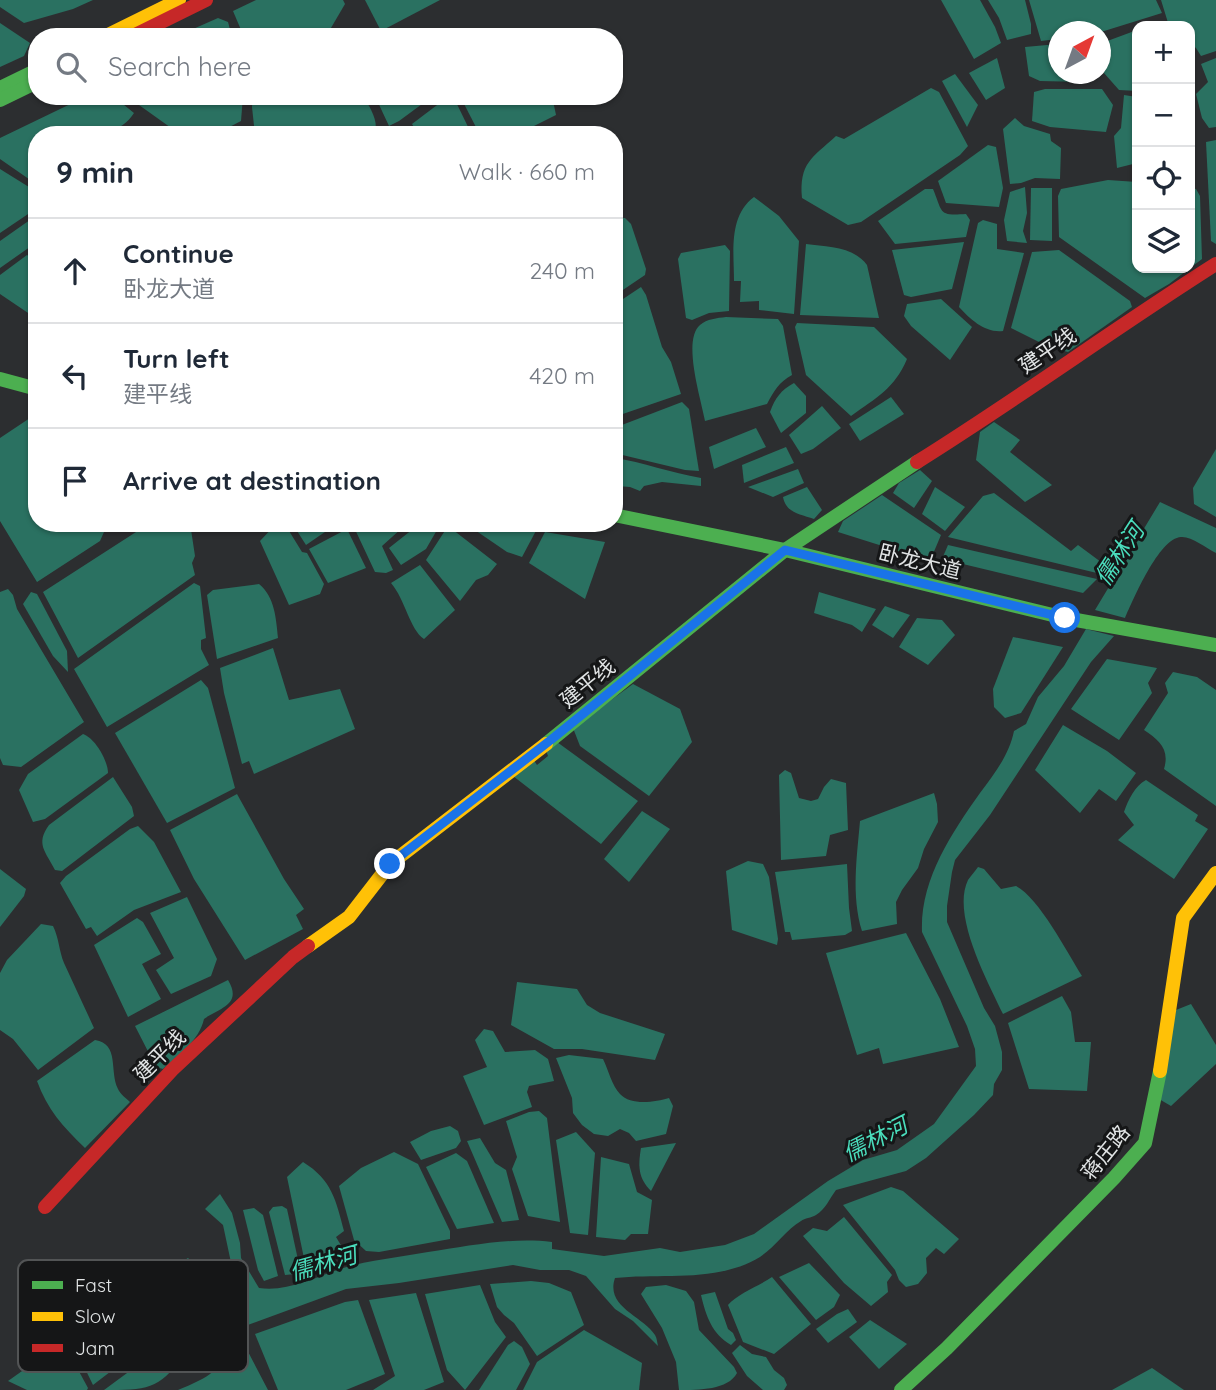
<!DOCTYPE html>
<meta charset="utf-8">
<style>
body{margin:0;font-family:Quicksand,"Noto Sans SC",sans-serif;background:#f6f6f7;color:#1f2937}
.controls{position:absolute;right:21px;top:21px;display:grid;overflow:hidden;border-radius:14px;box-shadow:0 2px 5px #0004}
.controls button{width:63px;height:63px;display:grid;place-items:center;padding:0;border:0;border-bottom:2px solid #e0e1e3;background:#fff;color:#1f2937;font:35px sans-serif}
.compass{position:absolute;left:1048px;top:21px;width:63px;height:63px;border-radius:50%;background:#fff;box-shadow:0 2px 5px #0004;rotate:41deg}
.stop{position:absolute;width:21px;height:21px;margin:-16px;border:5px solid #1a73e8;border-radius:50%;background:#fff}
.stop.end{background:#1a73e8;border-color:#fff;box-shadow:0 2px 7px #0008}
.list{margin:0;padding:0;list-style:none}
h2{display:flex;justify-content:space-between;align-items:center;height:91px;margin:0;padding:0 28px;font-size:30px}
h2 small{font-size:23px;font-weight:400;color:#747a83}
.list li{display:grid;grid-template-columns:46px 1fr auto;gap:21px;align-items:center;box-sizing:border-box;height:105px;padding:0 28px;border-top:2px solid #e0e1e3}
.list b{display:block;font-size:26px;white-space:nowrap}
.list p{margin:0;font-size:23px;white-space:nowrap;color:#747a83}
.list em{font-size:23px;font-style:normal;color:#747a83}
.icon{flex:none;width:38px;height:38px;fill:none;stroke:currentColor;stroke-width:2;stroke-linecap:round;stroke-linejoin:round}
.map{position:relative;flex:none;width:1216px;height:1390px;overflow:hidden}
.search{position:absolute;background:#fff;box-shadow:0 2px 5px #0004;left:28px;top:28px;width:595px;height:77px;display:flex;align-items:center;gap:18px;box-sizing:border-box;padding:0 24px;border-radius:28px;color:#747a83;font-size:26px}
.panel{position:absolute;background:#fff;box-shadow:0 2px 5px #0004;left:28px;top:126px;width:595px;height:406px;border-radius:28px}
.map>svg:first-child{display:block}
</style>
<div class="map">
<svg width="1216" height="1390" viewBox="0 0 1216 1390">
<rect width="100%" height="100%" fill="#2c2e30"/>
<g fill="#2a7161">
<polygon points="0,0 93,0 73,9 24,23 0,7"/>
<polygon points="256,0 343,0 345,4 328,33 320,37 244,37 233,11"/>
<polygon points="365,0 440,0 381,31"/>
<polygon points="941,0 980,0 995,27 1001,43 974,59"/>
<polygon points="988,0 1025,0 1031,24 1031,34 1007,40 999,18"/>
<polygon points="1029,0 1156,0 1162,13 1101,32 1058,32 1058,39 1041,41"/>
<polygon points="1161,0 1216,0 1216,51 1201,56 1196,48 1190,43 1190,26 1169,26"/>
<polygon points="218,18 228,22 232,37 175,37"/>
<polygon points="0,23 30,43 24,56 0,67"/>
<polygon points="1137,30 1137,91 1119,90 1104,73 1102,43"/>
<polygon points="1058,44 1058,74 1082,74 1084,82 1040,81 1029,76 1025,47"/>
<polygon points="997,58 1005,88 986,100 969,73"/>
<polygon points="1216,58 1216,127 1209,128 1202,118 1196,94 1208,82 1201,64"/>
<polygon points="955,74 978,105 967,127 942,81"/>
<path d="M931 88 939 92 968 146 960 155 861 222 848 225 802 198C799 163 812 158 836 136L844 139Z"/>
<polygon points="1045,89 1102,89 1113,105 1106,132 1050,127 1032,121 1034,92"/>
<polygon points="1124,95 1137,97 1137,163 1117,168 1114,136 1121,128"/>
<path d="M87 96H113L134 113C114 144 69 135 37 135L36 184 0 159V138Z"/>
<polygon points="134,96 243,96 241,121 214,135 181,135 132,100"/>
<path d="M253 96H363C370 107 380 123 374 135H255L252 107Z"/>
<polygon points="375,96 433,96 399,121 389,126"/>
<polygon points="449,96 453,96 472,135 419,135 412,124"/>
<polygon points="460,96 552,96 556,115 516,135 480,135"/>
<polygon points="1015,118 1024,126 1050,134 1051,141 1061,148 1060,179 1035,178 1021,183 1010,184 1003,129"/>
<polygon points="1216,140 1216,244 1211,241 1206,142"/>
<polygon points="988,145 996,147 1003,188 999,207 946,203 938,181"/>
<polygon points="0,169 37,192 37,208 0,233"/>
<polygon points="1108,180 1137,182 1137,268 1190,268 1190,188 1196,189 1200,196 1202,259 1169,284 1145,298 1059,237 1058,196 1061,189"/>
<polygon points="1025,187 1027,213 1023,231 1027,243 1007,241 1004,220 1010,192"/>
<polygon points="1031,188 1052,188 1052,241 1030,240"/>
<path d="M925 189H933C943 213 938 216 966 214L970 220 966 237 895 244 878 221Z"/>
<path d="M754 197 779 216 799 241 794 314 759 310V301L740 302 741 281H734C734 253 728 216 754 197Z"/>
<polygon points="37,215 37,242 0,268 0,241"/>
<polygon points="620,218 625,218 631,224 646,269 645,275 614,296 614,222"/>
<path d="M983 220 997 224V249L1024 253 1003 331C985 333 971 320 959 307L978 223Z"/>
<polygon points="964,242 952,289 911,297 904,295 892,250"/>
<path d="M806 244C827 247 853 246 867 265L879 318 800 315Z"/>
<polygon points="725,245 730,251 729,311 709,313 692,320 686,318 678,259 681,253"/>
<polygon points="1059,250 1130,301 1132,307 1068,352 1049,347 1011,328 1032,252"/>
<polygon points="27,255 37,262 37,319 0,294 0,275"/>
<polygon points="641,287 646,295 662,347 671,362 681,394 614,417 614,305"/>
<polygon points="941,299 972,327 950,360 911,326 904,316 907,304"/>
<path d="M726 317 778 319 783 326 792 375C779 382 774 391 767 404L705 421C701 399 682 340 700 325 707 319 717 318 726 317Z"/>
<path d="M797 323 874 327 907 359C895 388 876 398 851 416L806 375 795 327Z"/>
<path d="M794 383 806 396V413L781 433 770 412C775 398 781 390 794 383Z"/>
<polygon points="891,397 904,414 860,441 849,424"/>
<polygon points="682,402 689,409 699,471 685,470 614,453 614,428"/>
<polygon points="822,406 841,428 813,449 801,454 789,435"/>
<polygon points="30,418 37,420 37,523 100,523 104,532 100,541 37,582 0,521 0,438"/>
<polygon points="994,422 1020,440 1010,452 1052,485 1025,502 976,460 980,432"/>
<polygon points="756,428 766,447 714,469 709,447"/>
<polygon points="786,447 794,463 744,483 742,465"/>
<polygon points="1216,449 1216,517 1194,504 1193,488"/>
<path d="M614 458C643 462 671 473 701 478V486L662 482 644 486 640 491 630 487 617 486 614 482Z"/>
<polygon points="798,469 804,483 773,497 748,487"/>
<polygon points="920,470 932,481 914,508 893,493 899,483"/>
<path d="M807 487 822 510 814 519C800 514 786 513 783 497Z"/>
<polygon points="935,487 965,507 945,531 922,514"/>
<polygon points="994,493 1071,551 1078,545 1105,565 1101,574 948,537 983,496"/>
<polygon points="882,495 941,535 930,561 838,532 843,521"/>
<path d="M1160 502 1216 528V553C1206 548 1191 536 1181 537 1159 538 1133 600 1125 618L1095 610Z"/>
<polygon points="150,523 190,523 195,556 192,563 195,575 78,658 43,592"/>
<polygon points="277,523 286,526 302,552 307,553 324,584 320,594 289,605 260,541"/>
<polygon points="292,523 338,523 306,545"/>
<polygon points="352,523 398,523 402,528 382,546 393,570 386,573 375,572"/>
<polygon points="408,523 441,523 426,549 401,565 389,548 413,529"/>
<polygon points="469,523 515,523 538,527 522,557 507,552 469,526"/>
<polygon points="448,526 497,564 488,575 476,580 460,601 426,560"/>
<polygon points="347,529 366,568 328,583 309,549"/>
<polygon points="545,532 605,542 585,599 529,563"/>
<polygon points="948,545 1097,579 1083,593 942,559"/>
<path d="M420 565 455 610 424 639C410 630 405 599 391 583Z"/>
<polygon points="194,583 200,586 206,638 201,640 201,649 209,665 107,727 74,669"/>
<path d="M259 584C275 597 276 619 278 638L217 659 207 595 213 590Z"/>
<polygon points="8,589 13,595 17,609 84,722 21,767 3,765 0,758 0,592"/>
<polygon points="31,592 37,594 67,651 68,672 53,656 23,604"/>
<polygon points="819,592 876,609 862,632 852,625 814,613"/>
<polygon points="885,606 910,615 893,638 872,625"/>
<polygon points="917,618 942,620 955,635 928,665 899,647"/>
<path d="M1086 629 1114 636 1091 662 990 815 955 860 952 872 947 906V922L984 1008 995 1026 1002 1052V1070L994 1084 993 1095 974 1115 926 1158 906 1171 836 1190C830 1198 825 1210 816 1215 811 1218 805 1218 801 1221 786 1230 775 1247 760 1257 717 1283 663 1273 615 1278 605 1307 643 1316 655 1335 657 1338 657 1342 658 1346L633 1321 615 1309 586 1276 569 1270H540L513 1265 399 1283 346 1289 234 1330C219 1343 203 1352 183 1356 159 1390 146 1390 104 1390L142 1362 239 1300 223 1225 205 1209 220 1194 232 1213 240 1243 241 1258 259 1288C289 1292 315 1277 343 1268 370 1260 400 1257 428 1252 469 1246 511 1237 552 1242V1249L604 1256 660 1248 680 1252 725 1245 754 1234 828 1181 863 1160 897 1150 934 1124 976 1066 975 1049 967 1026 922 932C920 880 951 834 980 793 995 773 1009 755 1014 731L1026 724 1038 697 1064 666Z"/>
<polygon points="1013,637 1063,647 1021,713 1005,718 994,707 993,689"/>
<polygon points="273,648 289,700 340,689 355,729 254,774 249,761 242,764 224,693 220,668"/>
<polygon points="1107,659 1157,668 1148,683 1152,693 1119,740 1071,709"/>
<path d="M1173 672 1197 677 1216 690V806L1164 769C1170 749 1159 740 1144 730L1168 693 1165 683Z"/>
<polygon points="201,680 208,688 235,788 167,823 115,733"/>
<polygon points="633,684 680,709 692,742 649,796 580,746 573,728"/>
<polygon points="1063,725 1107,751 1136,773 1116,801 1099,789 1080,813 1035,770"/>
<path d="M83 734C95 738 108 761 108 773L45 819 33 822 19 790 28 774Z"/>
<polygon points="557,742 638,801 601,844 513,776 533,759 537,765 548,756 546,750"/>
<polygon points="785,770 791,773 799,798 811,801 818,799 824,787 831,779 846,783 848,830 830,835 826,856 781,860 779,775"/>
<path d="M113 777 132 807 134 816 62 871 55 870C46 852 35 844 49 825Z"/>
<path d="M1146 780 1198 815 1195 821 1208 829 1174 879 1118 840 1134 825 1124 812C1128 800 1135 786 1146 780Z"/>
<path d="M934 793 937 804 938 822 924 849 918 868 902 890 896 902 897 924 862 931C851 896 857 856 860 821Z"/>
<polygon points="237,794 284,879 304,909 296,915 303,929 245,960 194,879 170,830"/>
<polygon points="642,811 670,829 629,882 604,859"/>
<polygon points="138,826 154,842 181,892 134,910 97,936 91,927 86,929 60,883 66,876 130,829"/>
<polygon points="748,861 763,864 769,877 778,939 777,945 732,930 726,871"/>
<polygon points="847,864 849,908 852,931 845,935 792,940 790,932 785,932 775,872"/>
<path d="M978 867 984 869 1001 889 1016 886C1039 898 1067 952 1082 976L1003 1014C988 982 951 915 968 880 971 876 975 871 978 867Z"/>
<polygon points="0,869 26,889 24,896 0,927"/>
<polygon points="187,897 217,959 211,976 171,994 156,970 174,958 150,913"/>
<polygon points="137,918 143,922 161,954 142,964 161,999 128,1017 94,945"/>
<path d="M41 924 53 926C59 938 59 951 64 963 74 985 84 1006 94 1028L38 1070 13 1039 0 1030V973L7 960Z"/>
<polygon points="906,933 940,999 959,1047 883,1064 879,1048 857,1055 826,953"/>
<path d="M228 980C243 1005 219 1008 204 1019 199 1041 179 1054 163 1069L156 1067 135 1026Z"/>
<polygon points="517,982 577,989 587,1005 600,1013 665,1034 655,1060 582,1049 554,1049 511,1025"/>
<polygon points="1062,996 1071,1012 1075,1042 1091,1042 1087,1091 1029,1089 1008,1023"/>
<polygon points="1191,1004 1216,1045 1216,1064 1171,1106 1159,1099 1176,1010"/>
<polygon points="484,1029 493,1031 505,1052 535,1050 548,1059 554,1081 529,1086 527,1092 532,1107 484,1125 463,1076 487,1067 475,1040"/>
<path d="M95 1040C120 1044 109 1071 118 1089 120 1094 126 1098 130 1102L85 1148C63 1127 47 1109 37 1081Z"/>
<path d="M569 1055 603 1059C608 1069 612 1086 620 1094 631 1106 655 1102 669 1098L673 1106 666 1134 636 1141 629 1133 620 1129 608 1136 594 1134 582 1125 573 1113 572 1098 556 1058Z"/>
<polygon points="539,1111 547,1118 560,1222 528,1216 512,1169 517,1157 506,1121 529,1112"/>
<polygon points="450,1126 458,1131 461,1141 456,1148 421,1160 410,1142 431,1131"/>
<polygon points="576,1132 595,1153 588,1235 570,1233 556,1140"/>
<polygon points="480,1138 495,1163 506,1170 519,1220 502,1222 467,1141"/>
<path d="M676 1143 651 1191C638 1178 638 1166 641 1148Z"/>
<polygon points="394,1152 418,1164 450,1231 450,1239 379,1252 366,1251 354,1240 339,1186 361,1168"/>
<polygon points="456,1153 467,1161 494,1223 457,1229 426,1167"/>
<polygon points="601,1157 629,1164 637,1192 652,1200 648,1234 631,1234 625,1240 596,1237"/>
<path d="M303 1162C332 1180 336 1200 344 1231L336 1237 342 1247 305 1263 287 1177Z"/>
<polygon points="891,1187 903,1191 959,1239 944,1254 936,1248 926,1258 927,1273 918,1284 906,1287 899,1280 895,1270 843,1205"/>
<polygon points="282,1206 287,1209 300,1269 295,1274 285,1275 269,1212 273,1207"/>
<polygon points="254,1208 263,1215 278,1276 264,1281 258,1270 243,1210"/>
<polygon points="844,1217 892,1275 887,1282 888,1292 871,1306 844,1283 803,1236 813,1228 827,1231"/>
<path d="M188 1258C205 1275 214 1284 203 1307L123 1360 99 1329 136 1300 161 1274Z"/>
<polygon points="809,1263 840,1295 834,1307 816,1320 779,1277"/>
<path d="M772 1277 811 1324 774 1354 743 1342 728 1305C737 1294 759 1286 772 1277Z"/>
<polygon points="531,1281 549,1283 571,1292 584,1325 537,1356 514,1323 504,1315 497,1307 490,1284"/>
<polygon points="480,1285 495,1322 506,1337 465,1390 447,1370 425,1294"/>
<path d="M666 1285 686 1291 694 1302 699 1330 734 1367 737 1373C728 1390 699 1390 679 1390L676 1362 662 1328 641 1294 646 1287Z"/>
<path d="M715 1292 728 1329 733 1333 736 1340 731 1345C712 1334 706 1316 701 1295Z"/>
<polygon points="416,1293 444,1382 424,1390 373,1390 395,1376 369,1300"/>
<polygon points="358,1300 385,1374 346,1390 278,1390 255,1334 345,1302"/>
<polygon points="848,1309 857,1322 828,1343 816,1329 837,1314"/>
<polygon points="870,1320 907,1344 879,1369 849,1337"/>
<polygon points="584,1330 642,1363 639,1390 523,1390 537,1362"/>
<polygon points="90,1331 119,1365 93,1385 75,1348 75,1340"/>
<polygon points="514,1341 522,1347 530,1364 516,1390 479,1390 508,1345"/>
<polygon points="63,1342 88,1388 87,1390 27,1390 8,1381"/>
<path d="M244 1344 268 1390H178C197 1382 219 1374 226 1353Z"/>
<polygon points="740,1345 752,1354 766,1357 774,1370 784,1378 787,1385 784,1390 763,1390 747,1376 732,1353"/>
<polygon points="1152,1368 1184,1390 1112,1390"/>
</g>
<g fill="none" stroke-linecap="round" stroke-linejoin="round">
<g stroke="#4caf50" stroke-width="14">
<polyline points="0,88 37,70"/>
<polyline points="0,100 37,82"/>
<polyline points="0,379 37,389"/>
<polyline points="614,515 785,550 1065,618 1216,645"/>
<polyline points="546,744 785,550 917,462"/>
<polyline points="901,1390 947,1348 1114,1178 1145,1143 1160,1071"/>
</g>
<g stroke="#ffc107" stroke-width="14">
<polyline points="104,37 179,0"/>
<polyline points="308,946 349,917 390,864 546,744"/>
<polyline points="1160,1071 1183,918 1216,873"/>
</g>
<g stroke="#c62828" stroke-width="14">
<polyline points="131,37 206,0"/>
<path d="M917 462C1018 399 1115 328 1216 264"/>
<polyline points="45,1207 172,1070 293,957 308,946"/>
</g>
</g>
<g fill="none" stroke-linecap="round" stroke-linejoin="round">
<polyline stroke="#1a73e8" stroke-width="9" points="390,864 552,739 785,550 1065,618"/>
</g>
<g text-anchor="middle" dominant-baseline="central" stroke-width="6" stroke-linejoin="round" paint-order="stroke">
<g font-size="21" fill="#e1e4e5" stroke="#151617">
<text transform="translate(1047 350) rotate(-34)">建平线</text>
<text transform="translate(920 561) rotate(14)">卧龙大道</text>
<text transform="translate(587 683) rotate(-39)">建平线</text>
<text transform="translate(159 1055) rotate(-45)">建平线</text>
<text transform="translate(1105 1152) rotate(-51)">蒋庄路</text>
</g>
<g font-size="23" font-style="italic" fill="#4addbc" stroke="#151617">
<text transform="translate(1119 554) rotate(-57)">儒林河</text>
<text transform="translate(875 1139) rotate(-27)">儒林河</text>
<text transform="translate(323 1263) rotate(-16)">儒林河</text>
</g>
</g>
<rect x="18" y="1260" width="230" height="112" rx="10" fill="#151617" stroke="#525455" stroke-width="2"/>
<rect x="32" y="1281" width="31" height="8" fill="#4caf50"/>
<rect x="32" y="1312" width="31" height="9" fill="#ffc107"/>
<rect x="32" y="1344" width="31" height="8" fill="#c62828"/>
<g font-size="19" fill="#e1e4e5">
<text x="75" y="1292">Fast</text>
<text x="75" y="1323">Slow</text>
<text x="75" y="1355">Jam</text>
</g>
</svg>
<div class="controls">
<button>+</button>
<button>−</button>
<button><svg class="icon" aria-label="locate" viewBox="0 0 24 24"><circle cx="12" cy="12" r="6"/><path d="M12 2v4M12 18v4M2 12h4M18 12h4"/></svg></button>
<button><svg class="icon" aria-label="layers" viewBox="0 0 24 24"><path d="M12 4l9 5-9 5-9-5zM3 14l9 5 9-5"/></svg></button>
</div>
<svg class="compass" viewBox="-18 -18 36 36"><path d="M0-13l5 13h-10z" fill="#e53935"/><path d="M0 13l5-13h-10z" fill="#747a83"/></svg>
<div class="stop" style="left:1065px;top:618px"></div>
<div class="stop end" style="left:390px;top:864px"></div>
<div class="search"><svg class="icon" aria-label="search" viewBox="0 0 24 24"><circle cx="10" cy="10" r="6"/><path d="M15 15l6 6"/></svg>Search here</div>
<section class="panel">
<h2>9 min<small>Walk · 660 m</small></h2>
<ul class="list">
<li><svg class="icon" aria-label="ahead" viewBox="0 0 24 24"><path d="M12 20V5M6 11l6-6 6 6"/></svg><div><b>Continue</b><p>卧龙大道</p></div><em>240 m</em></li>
<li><svg class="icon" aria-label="left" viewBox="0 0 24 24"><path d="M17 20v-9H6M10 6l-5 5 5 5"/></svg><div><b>Turn left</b><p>建平线</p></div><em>420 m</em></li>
<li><svg class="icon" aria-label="arrive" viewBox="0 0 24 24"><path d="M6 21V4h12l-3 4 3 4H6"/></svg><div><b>Arrive at destination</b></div></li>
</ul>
</section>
</div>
